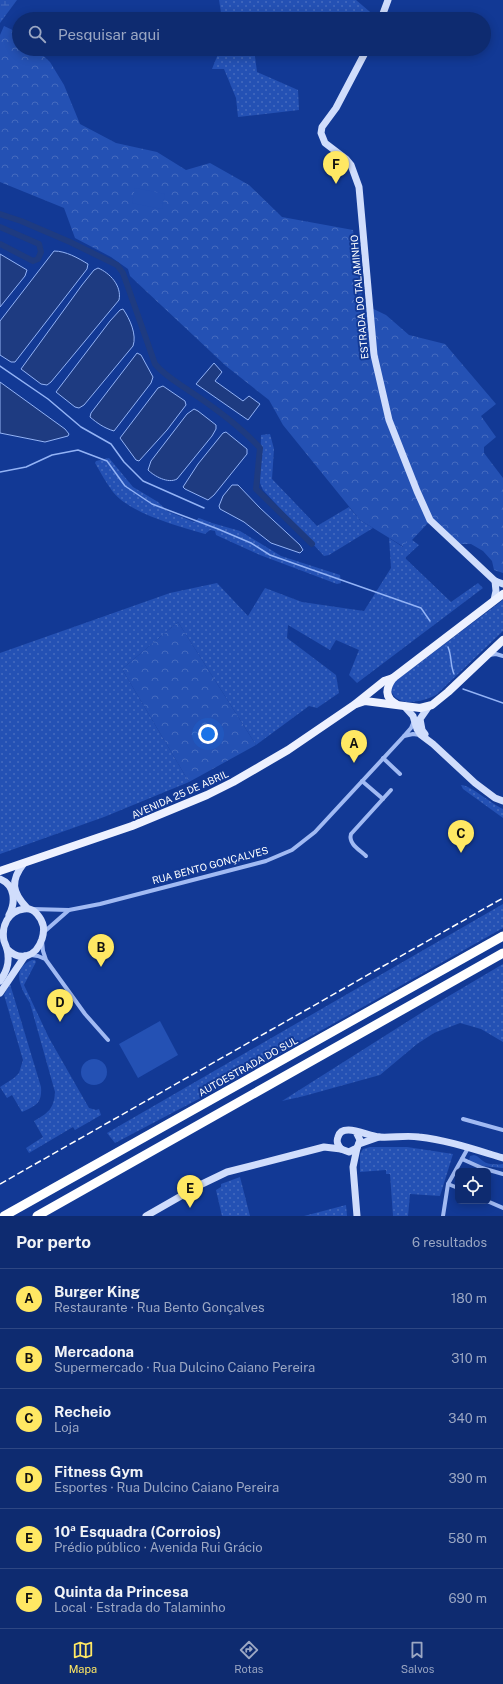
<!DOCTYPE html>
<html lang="pt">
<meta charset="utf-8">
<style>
body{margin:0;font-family:"Public Sans",sans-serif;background:#1c3778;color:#f1f3f6}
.controls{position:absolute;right:12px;bottom:12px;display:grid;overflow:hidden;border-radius:6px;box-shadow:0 2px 10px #0003}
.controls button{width:36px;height:36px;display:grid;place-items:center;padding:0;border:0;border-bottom:1px solid #2e4783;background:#0e2b70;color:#f1f3f6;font:20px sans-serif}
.you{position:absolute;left:208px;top:734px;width:14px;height:14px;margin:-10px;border:3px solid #fff;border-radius:50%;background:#1a73e8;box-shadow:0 0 0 6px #1a73e833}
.badge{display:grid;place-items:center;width:26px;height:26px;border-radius:50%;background:#ffe863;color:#111;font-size:13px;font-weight:700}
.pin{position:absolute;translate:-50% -33px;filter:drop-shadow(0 1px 2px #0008)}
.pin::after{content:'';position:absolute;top:21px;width:14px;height:12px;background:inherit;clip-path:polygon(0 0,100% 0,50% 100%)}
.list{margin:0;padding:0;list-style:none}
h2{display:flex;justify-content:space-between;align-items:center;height:52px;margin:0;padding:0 16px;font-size:17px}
h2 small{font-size:13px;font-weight:400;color:#9ba7c3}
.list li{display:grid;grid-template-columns:26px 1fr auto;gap:12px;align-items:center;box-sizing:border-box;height:60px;padding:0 16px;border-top:1px solid #2e4783}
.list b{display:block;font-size:15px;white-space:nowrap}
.list p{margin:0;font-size:13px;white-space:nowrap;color:#9ba7c3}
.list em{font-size:13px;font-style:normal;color:#9ba7c3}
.icon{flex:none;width:22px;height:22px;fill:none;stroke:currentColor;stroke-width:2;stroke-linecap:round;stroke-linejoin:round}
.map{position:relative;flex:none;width:503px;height:1216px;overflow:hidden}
.search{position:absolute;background:#0e2b70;box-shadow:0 2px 10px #0003;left:12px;right:12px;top:12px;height:44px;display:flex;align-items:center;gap:10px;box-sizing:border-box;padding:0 14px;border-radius:22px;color:#9ba7c3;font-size:15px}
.sheet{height:412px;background:#0e2b70}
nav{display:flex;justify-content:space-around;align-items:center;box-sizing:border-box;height:56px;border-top:1px solid #2e4783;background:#0e2b70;font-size:11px;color:#9ba7c3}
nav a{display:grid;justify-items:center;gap:2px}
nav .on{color:#ffe863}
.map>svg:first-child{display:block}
</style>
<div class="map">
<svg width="503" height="1216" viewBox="0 0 503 1216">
<defs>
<pattern id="grass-dots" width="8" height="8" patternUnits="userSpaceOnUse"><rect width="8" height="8" fill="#2451b4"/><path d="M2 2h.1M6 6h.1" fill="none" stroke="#456bbf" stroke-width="1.8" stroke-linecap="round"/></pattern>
<pattern id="forest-crowns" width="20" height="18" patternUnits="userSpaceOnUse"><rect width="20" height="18" fill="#2451b4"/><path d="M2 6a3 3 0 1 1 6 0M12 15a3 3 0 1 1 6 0" fill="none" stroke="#456bbf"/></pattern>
<pattern id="wetland-marsh" width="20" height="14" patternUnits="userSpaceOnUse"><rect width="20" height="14" fill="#2451b4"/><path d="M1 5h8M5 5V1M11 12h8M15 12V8" fill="none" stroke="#456bbf"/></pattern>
</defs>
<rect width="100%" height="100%" fill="#123995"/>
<g fill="url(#grass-dots)">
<polygon points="219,0 356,0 376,17 375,19 222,19"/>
<polygon points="220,49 254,49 257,72 298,90 299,110 238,117 236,98 224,69 212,69"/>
<polygon points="270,434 274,449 272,479 317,526 349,507 360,520 373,528 329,555 324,556 263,490 260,483 261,435"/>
<path d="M109 458 133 487 158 502 167 511 194 522 199 518 212 523 240 531 281 556 340 575 341 583 337 584 260 555 216 535 215 531 210 530 205 534C178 526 131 514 113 492 106 483 101 473 95 463L96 461Z"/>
<polygon points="389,538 403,547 407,539 412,540 419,545 405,558 451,602 478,583 483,588 357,683 349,675 359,650 336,640 330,650 288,625 287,638 336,675 339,693 317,708 309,706 256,745 178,622 122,669 189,782 104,817 0,854 0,653 170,593 217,583 248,616 265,588 302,602 364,611 391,568"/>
<path d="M503 600V631L436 695C423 702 396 708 391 690L394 682Z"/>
<path d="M461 785C470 785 492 804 503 809V818L463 789Z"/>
<polygon points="503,904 503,928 212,1092 115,1143 107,1133"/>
<path d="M32 960H35L36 962 24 985 49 1038 89 1108 96 1110 99 1109 101 1115 75 1130 73 1127 29 1153 26 1148 43 1137 34 1121C48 1113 54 1109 55 1092L30 1003C21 989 10 969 32 960Z"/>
<polygon points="503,964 503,1042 481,1029 460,1023 434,1033 417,1044 380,1075 304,1096 282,1101 432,1006"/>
<path d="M10 984 41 1087C42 1104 36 1105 22 1112L12 1095 7 1098 0 1087 14 1078 19 1073 23 1060 4 995Z"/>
<polygon points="370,1147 407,1147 453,1154 440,1196 410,1194 408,1216 393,1216 390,1174 386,1174 386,1170 360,1172 360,1154 363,1149"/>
<polygon points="240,1177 250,1216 222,1216 216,1190 221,1187 221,1184"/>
<polygon points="346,1205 347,1216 304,1216"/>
</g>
<g fill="url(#forest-crowns)">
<polygon points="4,26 19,33 19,49 36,49 50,62 64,85 80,124 116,143 157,152 186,170 210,163 249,185 282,217 353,230 363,304 386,315 409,335 445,344 496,404 481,416 496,437 484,447 484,453 503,478 503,573 494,570 492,561 483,551 471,544 461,544 428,523 412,540 407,540 404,547 360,520 283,425 269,400 226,366 130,276 128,269 111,257 75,238 64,208 0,182 0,35"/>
<polygon points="178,622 256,745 189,782 122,669"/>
<path d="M474 1155C478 1156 479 1158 483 1161 488 1165 497 1165 503 1164V1168L481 1166 469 1161 470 1156Z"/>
</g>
<polygon fill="url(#wetland-marsh)" points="0,0 17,0 0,23"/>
<g fill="#2451b4">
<polygon points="135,188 165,194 162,209 132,203"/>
<polygon points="160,1021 178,1055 138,1078 119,1044"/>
<circle cx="94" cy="1072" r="13"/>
</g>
<g fill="#1e3b81" stroke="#93b3f6">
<path d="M54 251C66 251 78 258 88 264L87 269 15 362H11L0 355V321Z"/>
<polygon points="0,254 27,270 25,276 0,307"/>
<path d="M98 268C110 273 122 286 119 300L51 382 47 385 41 384 21 369 82 285 94 270Z"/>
<path d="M123 309C130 319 137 335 133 346L84 405 79 408 75 407 56 392 110 321 120 310Z"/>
<path d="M137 353 141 355 153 377 151 383 114 431C104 428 97 423 90 417L91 413Z"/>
<polygon points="214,363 222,372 215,381 243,401 249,396 260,404 248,420 196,384"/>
<polygon points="0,382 65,429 69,434 68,436 45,442 0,433"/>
<polygon points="163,386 185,401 186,405 167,430 139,461 136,460 120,438 158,388"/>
<path d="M194 409 198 411 216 425V429L212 436 177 479C168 484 154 476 148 470L151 461 187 414Z"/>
<polygon points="226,432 247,449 247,454 214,495 208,500 185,489 183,487 198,464 223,433"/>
<polygon points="232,485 238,485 260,508 300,545 303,550 300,553 271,543 244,522 220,509 219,506 223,496"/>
</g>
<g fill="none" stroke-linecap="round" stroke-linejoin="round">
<g stroke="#93b3f6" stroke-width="1.5">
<polyline points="0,366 48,399 81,427 111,444 124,462 143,481 204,508"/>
<polyline points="0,472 26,467 52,455 78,450 107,461 125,486 152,504 218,529 251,543 270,555 421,608 430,621"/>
<path d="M448 647C452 656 450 665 454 674"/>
<polyline points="463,689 503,703"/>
</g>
<g stroke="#1e3b81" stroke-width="6">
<path d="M0 214 21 221 70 242 117 265 123 273 155 364C165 376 178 383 191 392 215 408 240 426 260 448L256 489 312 544"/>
<polyline points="0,227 39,244 41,252 38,259 33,261 0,244"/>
</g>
<g stroke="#a1baf3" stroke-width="4">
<polyline points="489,655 496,654 503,656"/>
<polyline points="414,721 411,728 404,736 413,734 420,735"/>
<polyline points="383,758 400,774"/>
<polyline points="362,781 383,799"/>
<path d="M366 856C360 850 348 844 351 834L391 790"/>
<polyline points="32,909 69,910 100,904 266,861 292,850 315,832 404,736"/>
<polyline points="44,932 69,910"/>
<polyline points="42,941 43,951 46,960 85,1014 108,1040"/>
<polyline points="31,955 38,956 45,959"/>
<polyline points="463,1119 503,1130"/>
<polyline points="462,1159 482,1168 503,1174"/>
<polyline points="448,1184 458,1188"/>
<polyline points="487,1201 503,1208"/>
<polyline points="443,1216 448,1184 468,1148"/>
</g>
<g stroke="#d0ddfc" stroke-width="7">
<polyline points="381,19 388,0"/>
<polyline points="367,49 336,108 322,127 321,133 325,143 346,159 351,165 359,187 374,355 389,420 417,491 430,520 495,581 503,584"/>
<polyline points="494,600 496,591 495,581"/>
<polyline points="404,706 413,716 417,729 421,735 433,744 475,783 495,798 503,801"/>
<polyline points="425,734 422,730 420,719 429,706"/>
<path d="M24 863C10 881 12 892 27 908"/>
<path d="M0 879C15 885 16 902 9 915"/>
<path d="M0 981C5 974 9 965 8 956 8 950 6 946 4 941 1 926 8 911 24 909 29 908 33 909 37 914 44 922 45 929 42 939 36 957 20 962 7 949"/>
<polyline points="0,993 25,956"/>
<path d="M356 1132 360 1140 357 1148 349 1152 341 1149C338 1145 336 1142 338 1137 342 1122 367 1136 379 1137 392 1138 406 1135 419 1137 447 1140 476 1150 503 1158"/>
<polyline points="359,1144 379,1137"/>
<polyline points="146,1216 202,1184 227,1172 324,1147 341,1149"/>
<polyline points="357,1216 353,1167 357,1148"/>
</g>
<g stroke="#edf1ff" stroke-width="8">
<polyline points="356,704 365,701 420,708 432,705 448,692 503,640"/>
<path d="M396 704C384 697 386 688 393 678L503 594"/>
<polyline points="0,871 132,826 207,795 233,782 288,750 354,705 384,681 393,678"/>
</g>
<g stroke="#fff" stroke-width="9">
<polyline points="4,1216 503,936"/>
<polyline points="37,1216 503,953"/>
</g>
<polyline stroke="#fff" stroke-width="1.5" stroke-dasharray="7 3" stroke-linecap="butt" points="0,1184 503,898"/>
</g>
<g text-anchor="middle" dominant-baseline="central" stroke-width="4" stroke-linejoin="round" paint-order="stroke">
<g font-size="10" fill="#fff" stroke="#123995">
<text transform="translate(359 297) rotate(-95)">ESTRADA DO TALAMINHO</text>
<text transform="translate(180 794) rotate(-24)">AVENIDA 25 DE ABRIL</text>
<text transform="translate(210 865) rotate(-15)">RUA BENTO GONÇALVES</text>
<text transform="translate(248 1066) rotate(-29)">AUTOESTRADA DO SUL</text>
</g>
</g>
</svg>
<div class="controls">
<button><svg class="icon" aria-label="locate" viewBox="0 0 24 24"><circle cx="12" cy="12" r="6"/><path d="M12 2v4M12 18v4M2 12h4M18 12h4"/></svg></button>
</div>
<div class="you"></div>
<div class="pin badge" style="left:354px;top:763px">A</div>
<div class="pin badge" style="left:101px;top:967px">B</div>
<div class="pin badge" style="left:461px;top:853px">C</div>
<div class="pin badge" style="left:60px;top:1022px">D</div>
<div class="pin badge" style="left:190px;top:1208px">E</div>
<div class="pin badge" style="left:336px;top:184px">F</div>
<div class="search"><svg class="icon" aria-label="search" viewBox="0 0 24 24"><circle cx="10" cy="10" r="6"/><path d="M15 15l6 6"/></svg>Pesquisar aqui</div>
</div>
<section class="sheet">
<h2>Por perto<small>6 resultados</small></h2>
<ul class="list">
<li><span class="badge">A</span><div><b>Burger King</b><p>Restaurante · Rua Bento Gonçalves</p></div><em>180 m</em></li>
<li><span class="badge">B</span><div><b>Mercadona</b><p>Supermercado · Rua Dulcino Caiano Pereira</p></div><em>310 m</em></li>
<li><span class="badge">C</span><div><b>Recheio</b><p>Loja</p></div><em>340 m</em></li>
<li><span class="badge">D</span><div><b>Fitness Gym</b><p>Esportes · Rua Dulcino Caiano Pereira</p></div><em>390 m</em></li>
<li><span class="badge">E</span><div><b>10ª Esquadra (Corroios)</b><p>Prédio público · Avenida Rui Grácio</p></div><em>580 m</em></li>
<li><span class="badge">F</span><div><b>Quinta da Princesa</b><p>Local · Estrada do Talaminho</p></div><em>690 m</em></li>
</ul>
</section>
<nav>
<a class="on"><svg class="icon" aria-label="map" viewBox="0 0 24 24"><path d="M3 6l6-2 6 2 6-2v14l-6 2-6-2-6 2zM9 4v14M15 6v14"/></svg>Mapa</a>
<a><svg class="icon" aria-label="directions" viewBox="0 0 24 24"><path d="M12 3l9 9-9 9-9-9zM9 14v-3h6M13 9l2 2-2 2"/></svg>Rotas</a>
<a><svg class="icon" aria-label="saved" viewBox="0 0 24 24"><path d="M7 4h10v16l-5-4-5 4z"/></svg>Salvos</a>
</nav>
